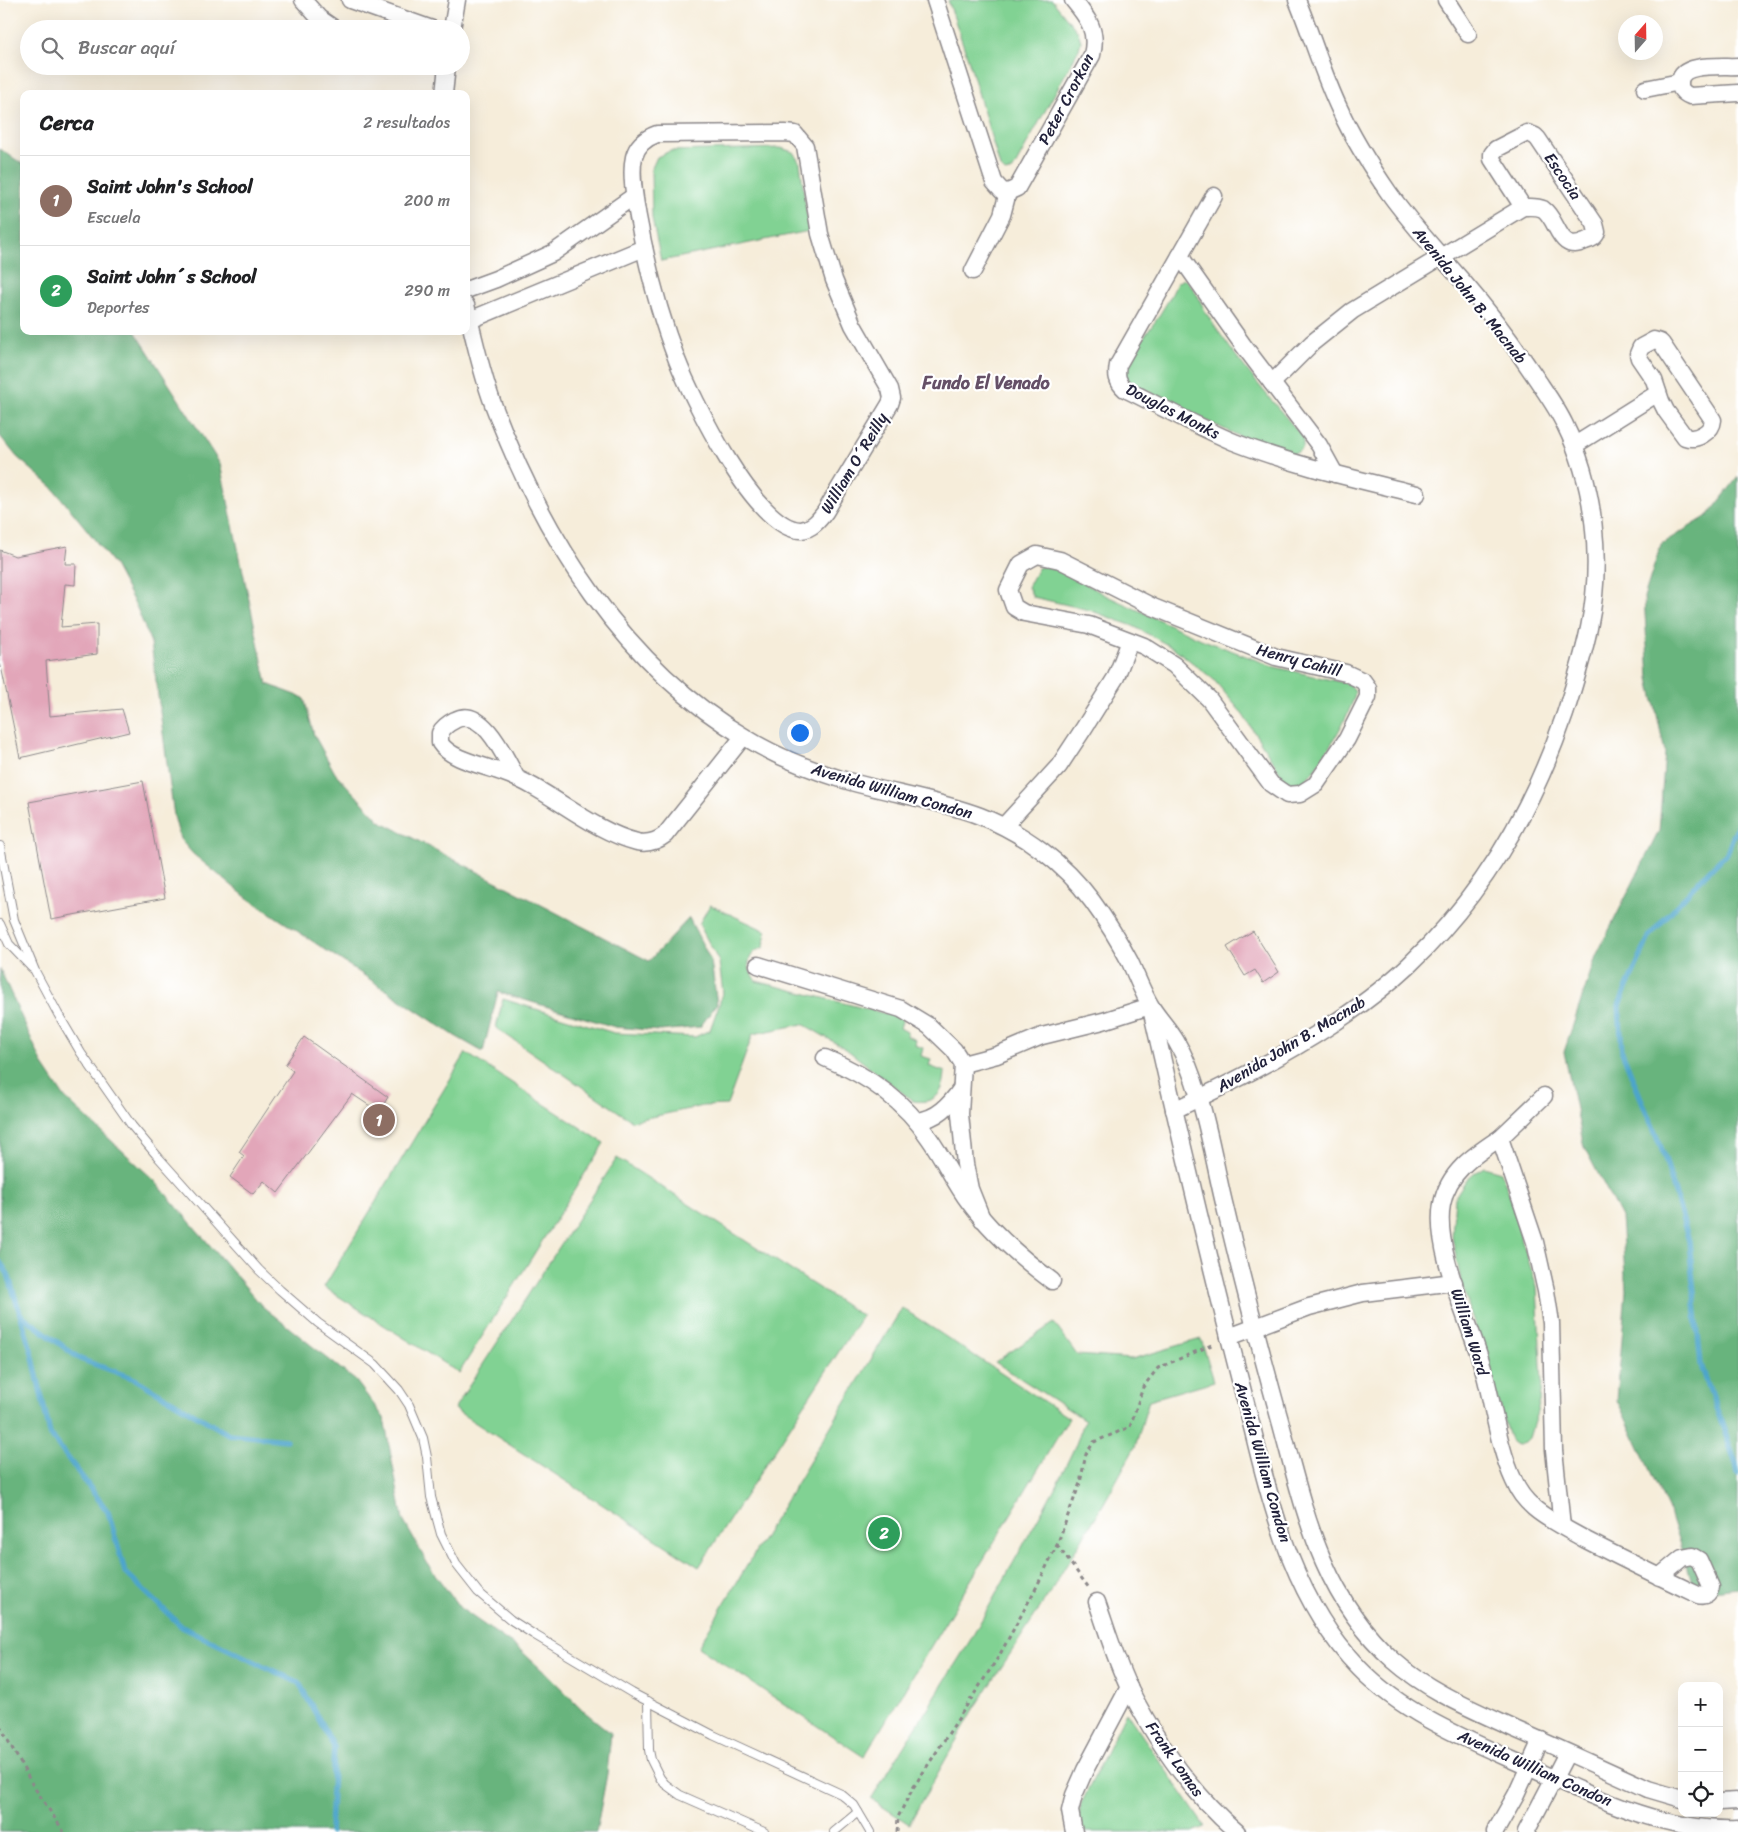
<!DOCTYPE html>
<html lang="es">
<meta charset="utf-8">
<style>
body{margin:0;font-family:Sriracha,sans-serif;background:#f6f6f6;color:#202124}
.controls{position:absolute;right:15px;bottom:15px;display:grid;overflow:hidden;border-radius:10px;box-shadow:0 5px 20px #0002}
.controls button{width:45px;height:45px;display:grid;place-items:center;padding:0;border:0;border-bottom:1px solid #e0e0e0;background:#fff;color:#202124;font:25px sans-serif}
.compass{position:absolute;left:1618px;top:15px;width:45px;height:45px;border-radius:50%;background:#fff;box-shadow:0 5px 20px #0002;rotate:20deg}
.you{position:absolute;left:799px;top:732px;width:18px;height:18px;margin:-12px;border:4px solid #fff;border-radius:50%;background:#1a73e8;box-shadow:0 0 0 8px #1a73e833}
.badge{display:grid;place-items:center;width:32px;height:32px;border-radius:50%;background:#7c3aed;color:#fff;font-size:16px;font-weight:700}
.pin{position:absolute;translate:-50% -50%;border:2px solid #fff;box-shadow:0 1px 5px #0006}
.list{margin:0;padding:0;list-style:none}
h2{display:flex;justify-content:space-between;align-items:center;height:65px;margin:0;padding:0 20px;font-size:21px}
h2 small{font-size:16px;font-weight:400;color:#757577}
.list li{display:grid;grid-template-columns:32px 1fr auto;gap:15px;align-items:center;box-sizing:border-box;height:90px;padding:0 20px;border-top:1px solid #e0e0e0}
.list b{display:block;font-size:19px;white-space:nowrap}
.list p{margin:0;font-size:16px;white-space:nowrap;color:#757577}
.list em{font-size:16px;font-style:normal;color:#757577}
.icon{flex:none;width:28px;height:28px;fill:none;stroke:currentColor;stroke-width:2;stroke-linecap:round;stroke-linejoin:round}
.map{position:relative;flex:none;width:1738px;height:1832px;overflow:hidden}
.search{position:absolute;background:#fff;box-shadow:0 5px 20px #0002;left:20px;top:20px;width:450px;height:55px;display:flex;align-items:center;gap:12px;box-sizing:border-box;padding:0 18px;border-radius:28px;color:#757577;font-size:19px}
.panel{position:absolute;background:#fff;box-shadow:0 5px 20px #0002;left:20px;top:90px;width:450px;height:245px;border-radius:10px}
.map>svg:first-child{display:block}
</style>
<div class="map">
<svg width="1738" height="1832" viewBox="0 0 1738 1832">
<rect width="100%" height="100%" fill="#fff"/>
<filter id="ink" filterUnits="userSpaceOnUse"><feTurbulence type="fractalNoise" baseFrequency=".02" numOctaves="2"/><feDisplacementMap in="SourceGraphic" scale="10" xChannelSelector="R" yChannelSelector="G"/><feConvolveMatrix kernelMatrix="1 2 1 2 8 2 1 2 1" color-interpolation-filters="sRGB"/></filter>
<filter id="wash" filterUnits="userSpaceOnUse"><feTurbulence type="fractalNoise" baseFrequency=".0096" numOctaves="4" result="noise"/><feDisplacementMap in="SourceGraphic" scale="20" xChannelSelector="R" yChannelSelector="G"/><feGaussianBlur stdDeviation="1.12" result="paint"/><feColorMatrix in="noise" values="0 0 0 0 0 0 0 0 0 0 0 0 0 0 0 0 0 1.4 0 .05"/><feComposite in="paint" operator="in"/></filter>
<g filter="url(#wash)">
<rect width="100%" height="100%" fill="#f6edda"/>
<g fill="#81d293" stroke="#527a67">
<polygon points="948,0 1052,0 1078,32 1081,41 1079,49 1014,168 1010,171 1005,172 1000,167 970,65"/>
<polygon points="781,148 793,152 800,163 809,231 661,261 652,218 651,170 657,157 670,151"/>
<path d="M1183 279C1193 281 1202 307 1208 316 1236 359 1269 398 1303 437V447L1298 452 1291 454 1239 436 1177 407 1128 380 1125 375 1127 360 1157 319 1171 296 1177 283Z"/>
<path d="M1049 564 1055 566 1105 595 1201 639 1275 667 1349 684 1355 692C1354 709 1317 772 1303 782 1297 785 1290 784 1285 780L1241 712 1213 679 1175 649 1133 626 1089 610 1033 597 1028 587 1038 568Z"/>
<path d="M710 905 766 931 764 947C746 954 745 966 756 981L903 1018 900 1028 907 1032V1036L916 1040 915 1045 923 1048 921 1056 931 1059 929 1066 945 1072C944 1094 935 1104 913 1101L846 1049 803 1024 753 1034 727 1105 703 1106 632 1121 496 1028 503 999 614 1033 695 1037 710 1030 723 993 719 962 699 924Z"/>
<polygon points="466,1053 604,1143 459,1373 324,1287"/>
<polygon points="617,1158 862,1316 699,1567 454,1409"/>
<polygon points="1484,1167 1501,1172 1511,1198 1521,1238 1537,1287 1542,1384 1540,1402 1529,1438 1524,1443 1518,1445 1514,1444 1510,1441 1461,1281 1452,1237 1455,1197 1466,1180 1474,1173"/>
<polygon points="902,1308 1069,1418 864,1757 698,1647"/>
<polygon points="1054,1323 1077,1355 1132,1359 1201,1339 1214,1381 1149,1400 1135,1447 1104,1503 1049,1594 973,1711 909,1824 871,1799 971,1639 1056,1486 1076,1444 1085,1420 995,1362"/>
<polygon points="1126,1712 1205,1827 1193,1832 1078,1832 1076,1830 1081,1804"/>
</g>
<g fill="#68b47d" stroke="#456b5c">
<polygon points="0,149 24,165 24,331 135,331 220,464 267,684 304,698 314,735 335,773 380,821 649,961 689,918 711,961 717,1004 700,1027 660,1031 615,1027 498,992 483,1052 455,1036 246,897 193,854 180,839 174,816 151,643 137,608 114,565 88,531 52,487 17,457 0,436"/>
<polygon points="1738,477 1738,1084 1736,1095 1738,1101 1738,1588 1695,1593 1668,1509 1617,1400 1626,1290 1621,1217 1584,1147 1564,1052 1596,956 1659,831 1665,752 1649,678 1644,597 1661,544 1709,515"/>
<polygon points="0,969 43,1065 65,1098 154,1180 262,1306 356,1381 384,1418 403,1520 429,1566 460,1608 519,1649 553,1680 586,1713 611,1733 607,1774 596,1832 0,1832"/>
</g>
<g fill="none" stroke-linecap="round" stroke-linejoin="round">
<g stroke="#4ea5ca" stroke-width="5.5">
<polyline points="1738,824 1727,853 1698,882 1650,935 1619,1005 1622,1052 1664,1155 1689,1241 1701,1365 1736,1464 1738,1473"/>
<polyline points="0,1262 8,1274 32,1353 50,1434 108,1512 125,1572 182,1627 299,1683 334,1747 330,1832"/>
<polyline points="20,1314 80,1359 135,1379 228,1434 286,1440"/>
</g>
</g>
<g id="blocks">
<g fill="#e2a6b9">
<polygon points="67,546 65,564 76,564 75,585 65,584 61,627 97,624 97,654 46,661 50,716 122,709 129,732 20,758 0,661 0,550 15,556"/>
<polygon points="143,781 165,898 51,919 29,802"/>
<polygon points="1253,931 1279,972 1263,983 1255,970 1245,976 1227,947"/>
<polygon points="304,1037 388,1097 379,1112 352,1094 278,1193 264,1181 253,1194 230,1177 244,1156 239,1152 293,1071 285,1065"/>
</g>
</g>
</g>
<g filter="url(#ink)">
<use href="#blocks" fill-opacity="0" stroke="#8c888a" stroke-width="1"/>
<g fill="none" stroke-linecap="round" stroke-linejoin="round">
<defs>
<g id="service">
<polyline points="0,846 14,920 35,971 58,1014 81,1053 132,1126 159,1158 259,1270 280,1290 318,1323 375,1364 399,1390 409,1405 423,1438 427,1457 431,1497 441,1534 456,1564 478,1592 511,1620 533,1634 632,1693 713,1735 841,1794 854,1805 870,1832"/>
<polyline points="0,924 9,944 32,968"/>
<polyline points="648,1701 649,1750 651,1760 660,1778 665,1784 680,1795 764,1832"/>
<polyline points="834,1832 858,1812"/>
</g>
<g id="minor">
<polyline points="303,0 319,18 335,29"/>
<polyline points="350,0 432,29"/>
<path d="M935 0 994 182 1002 191 1008 192 1017 188 1092 55C1098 31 1088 18 1073 0"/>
<polyline points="1446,0 1468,34"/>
<polyline points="452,29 457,0"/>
<path d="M1738 66C1724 67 1682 62 1680 81 1679 89 1683 93 1690 96L1738 93"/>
<polyline points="1645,89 1680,82"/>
<polyline points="444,94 447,66"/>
<path d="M785 133 795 134 805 146 820 234 834 280 853 325 890 389 892 398 890 404 825 512C819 520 812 529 801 530 756 531 691 396 677 360 659 314 647 266 638 217 635 200 630 174 634 157 637 145 646 138 657 134Z"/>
<path d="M1214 196 1118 365C1116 375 1117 382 1125 389 1160 406 1198 427 1234 442 1293 465 1356 479 1417 494"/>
<polyline points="1180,256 1243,345 1319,445 1335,474"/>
<polyline points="973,271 1002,215 1008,192"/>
<polyline points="466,290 496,279 553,253 634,196"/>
<path d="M466 305C474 338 481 372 493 404 542 535 624 667 748 739 777 757 809 769 841 779 887 793 935 799 980 816 1024 833 1064 863 1092 901 1106 920 1119 941 1130 962 1137 977 1143 994 1152 1008 1159 1019 1169 1029 1176 1041 1185 1056 1194 1080 1199 1097 1210 1132 1216 1171 1225 1207 1242 1280 1261 1352 1281 1424 1305 1513 1322 1596 1393 1660 1429 1692 1474 1710 1517 1730 1561 1749 1604 1769 1648 1789L1682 1799"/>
<polyline points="470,320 644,248"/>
<path d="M1654 340 1660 342 1662 344 1713 420C1712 432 1696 441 1685 437L1666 411 1661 401 1654 380 1639 358 1638 354 1641 347Z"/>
<path d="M1272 383 1312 343 1352 311 1523 207C1529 207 1537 206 1543 209 1559 220 1558 254 1585 241 1591 239 1595 238 1597 232L1595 224 1538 139 1535 136 1527 133 1496 149 1492 154V159L1523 207"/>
<polyline points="1575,445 1658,393"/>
<polygon points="1037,555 1060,560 1153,607 1276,657 1346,673 1363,681 1368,688 1368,697 1347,739 1316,784 1300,794 1287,795 1271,784 1209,699 1174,665 1144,646 1089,625 1024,613 1014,607 1008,590 1021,564"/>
<path d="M516 777C506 759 483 705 455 720 449 723 443 727 440 733V743C451 760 483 765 501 772 549 788 587 829 637 842 647 844 656 842 665 835L743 737"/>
<polyline points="1004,826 1059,766 1084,728 1116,677 1130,641"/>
<polyline points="758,965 901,1009 929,1026 954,1050 963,1064 960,1114 965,1164 970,1189 982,1219"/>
<path d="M1152 1013C1175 1115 1199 1216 1224 1317 1234 1355 1243 1393 1253 1431 1273 1515 1297 1604 1359 1668 1406 1717 1476 1743 1537 1771 1600 1800 1666 1832 1738 1829"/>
<path d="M825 1058C867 1075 904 1100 929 1138 944 1159 954 1182 969 1202 992 1233 1021 1258 1052 1281"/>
<polyline points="963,1064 997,1055 1042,1036 1103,1021 1150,1006"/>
<path d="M1174 1110C1253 1073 1345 1025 1409 965 1482 896 1533 808 1565 714 1574 686 1583 657 1589 628 1603 562 1595 485 1565 425 1557 408 1546 393 1536 378 1514 345 1490 313 1465 284 1439 254 1412 225 1389 193 1371 167 1353 139 1340 110 1323 75 1312 36 1297 0"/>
<path d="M917 1121C937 1119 950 1105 961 1089"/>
<polyline points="1500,1138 1544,1096"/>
<polyline points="1229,1337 1309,1307 1363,1293 1454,1282"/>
<path d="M1562 1526 1554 1450 1551 1323 1546 1291 1535 1242 1500 1138C1474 1155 1448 1172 1442 1204 1433 1252 1473 1327 1485 1375 1494 1410 1499 1449 1514 1481 1518 1491 1526 1501 1534 1508 1549 1521 1569 1530 1586 1540 1623 1559 1660 1577 1698 1595 1705 1597 1709 1594 1711 1587L1699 1560 1692 1556 1682 1558 1659 1577"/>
<path d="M1097 1602C1107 1631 1116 1661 1129 1688 1156 1741 1192 1794 1237 1832"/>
<polyline points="1719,1802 1738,1801"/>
<polyline points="1074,1832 1070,1811 1074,1795 1085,1770 1129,1687"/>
<polyline points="1495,1832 1516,1795 1541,1740"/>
<polyline points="1526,1832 1567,1753"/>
</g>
</defs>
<use href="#service" stroke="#8c888a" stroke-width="10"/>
<use href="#minor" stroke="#8c888a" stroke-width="19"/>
<g stroke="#8c888a" stroke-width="3" stroke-dasharray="4 4" stroke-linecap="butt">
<polyline points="1057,1545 1089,1588"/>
<polyline points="0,1726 32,1784 64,1832"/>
<polyline points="897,1832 898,1817 913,1788 999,1656 1036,1588 1057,1545 1080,1483 1086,1454 1094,1442 1130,1427 1143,1387 1158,1368 1214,1344"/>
</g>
<use href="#service" stroke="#fff" stroke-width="8"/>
<use href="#minor" stroke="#fff" stroke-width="16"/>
</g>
</g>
<g text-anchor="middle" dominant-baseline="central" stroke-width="4.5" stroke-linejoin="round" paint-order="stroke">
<g font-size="16" fill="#22223b" stroke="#fff">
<text transform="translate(1066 99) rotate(-62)">Peter Crorkan</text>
<text transform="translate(1563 176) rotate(56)">Escocia</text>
<text transform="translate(1470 295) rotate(51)">Avenida John B. Macnab</text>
<text transform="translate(1173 411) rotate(27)">Douglas Monks</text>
<text transform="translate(854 463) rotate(-59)">William O´Reilly</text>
<text transform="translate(1299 660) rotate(15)">Henry Cahill</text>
<text transform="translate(892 791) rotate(16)">Avenida William Condon</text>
<text transform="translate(1291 1044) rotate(-31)">Avenida John B. Macnab</text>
<text transform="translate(1470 1332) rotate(72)">William Ward</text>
<text transform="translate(1263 1462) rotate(74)">Avenida William Condon</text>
<text transform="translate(1175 1759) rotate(55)">Frank Lomas</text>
<text transform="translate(1535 1768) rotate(24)">Avenida William Condon</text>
</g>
<g font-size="18" font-weight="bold" fill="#655067" stroke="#fff">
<text x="986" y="383">Fundo El Venado</text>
</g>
</g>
</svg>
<div class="controls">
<button>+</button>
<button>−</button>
<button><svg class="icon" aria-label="locate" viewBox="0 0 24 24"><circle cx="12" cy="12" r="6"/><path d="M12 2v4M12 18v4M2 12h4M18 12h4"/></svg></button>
</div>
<svg class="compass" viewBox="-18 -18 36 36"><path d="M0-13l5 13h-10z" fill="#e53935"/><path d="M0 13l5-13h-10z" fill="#757577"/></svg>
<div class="you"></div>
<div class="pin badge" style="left:379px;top:1120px;background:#8d6e63">1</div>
<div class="pin badge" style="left:884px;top:1533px;background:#2e9e5b">2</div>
<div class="search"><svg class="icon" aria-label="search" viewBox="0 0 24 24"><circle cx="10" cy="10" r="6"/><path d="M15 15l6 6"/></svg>Buscar aquí</div>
<section class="panel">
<h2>Cerca<small>2 resultados</small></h2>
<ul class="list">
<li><span class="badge" style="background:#8d6e63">1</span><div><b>Saint John's School</b><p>Escuela</p></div><em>200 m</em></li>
<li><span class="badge" style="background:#2e9e5b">2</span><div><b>Saint John´s School</b><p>Deportes</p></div><em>290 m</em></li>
</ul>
</section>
</div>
